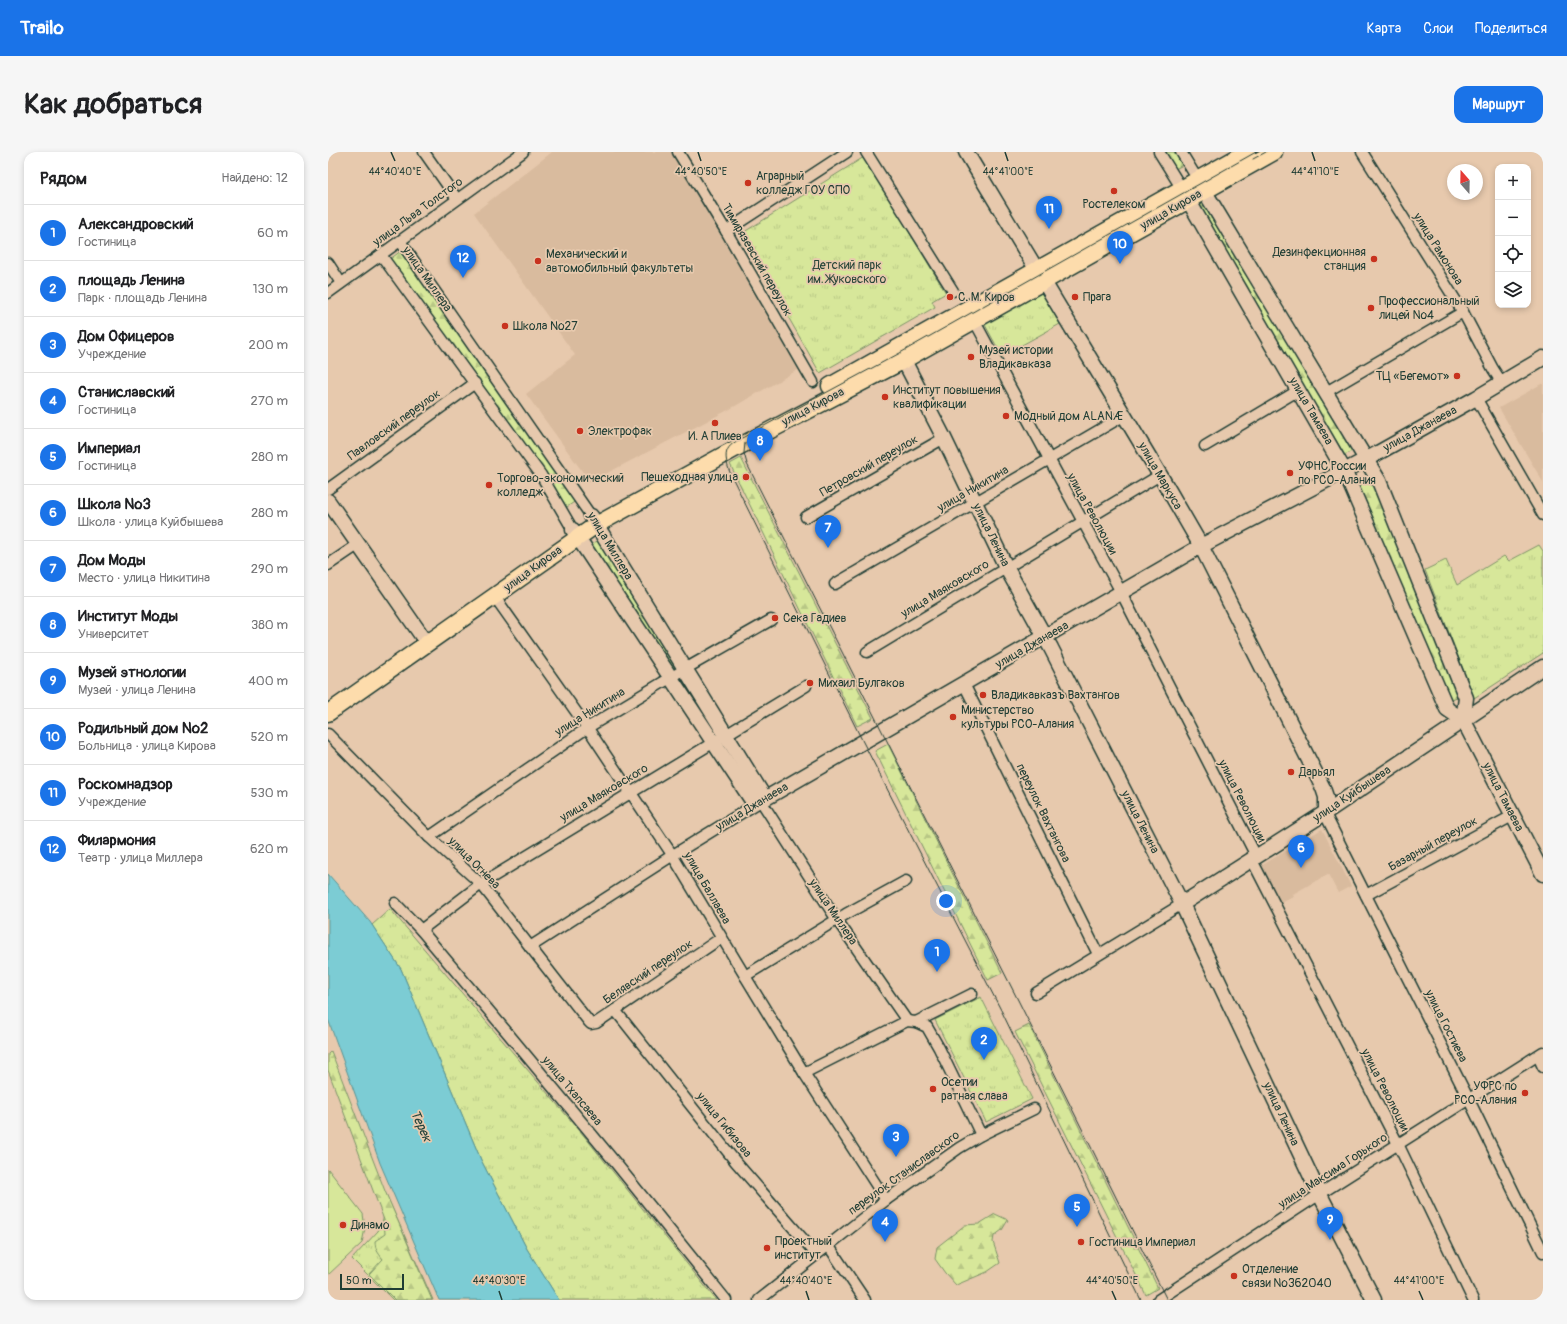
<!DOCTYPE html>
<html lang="ru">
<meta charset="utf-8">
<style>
body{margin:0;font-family:Pangolin,sans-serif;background:#f6f6f6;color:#202124}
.controls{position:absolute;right:12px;top:12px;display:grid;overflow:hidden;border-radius:8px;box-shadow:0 2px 6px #0003}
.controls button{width:36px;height:36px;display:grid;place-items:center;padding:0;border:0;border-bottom:1px solid #e0e0e0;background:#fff;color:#202124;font:20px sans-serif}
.compass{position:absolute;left:1119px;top:12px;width:36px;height:36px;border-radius:50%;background:#fff;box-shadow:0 2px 6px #0003;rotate:340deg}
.scale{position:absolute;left:12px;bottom:10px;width:64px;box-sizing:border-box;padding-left:4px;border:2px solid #1f3d34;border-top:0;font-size:11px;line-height:14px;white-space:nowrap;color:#1f3d34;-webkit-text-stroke:3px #e7c9ad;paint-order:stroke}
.you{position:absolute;left:618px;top:749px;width:14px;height:14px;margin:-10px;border:3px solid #fff;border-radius:50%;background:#1a73e8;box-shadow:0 0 0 6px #1a73e833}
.badge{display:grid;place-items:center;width:26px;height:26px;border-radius:50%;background:#1a73e8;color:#fff;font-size:13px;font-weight:700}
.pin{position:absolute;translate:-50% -33px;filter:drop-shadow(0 1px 2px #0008)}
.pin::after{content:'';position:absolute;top:21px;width:14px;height:12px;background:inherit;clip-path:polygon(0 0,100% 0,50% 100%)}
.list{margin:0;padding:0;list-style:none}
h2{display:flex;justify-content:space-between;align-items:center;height:52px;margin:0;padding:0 16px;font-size:17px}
h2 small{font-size:13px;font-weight:400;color:#757577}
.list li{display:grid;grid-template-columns:26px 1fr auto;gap:12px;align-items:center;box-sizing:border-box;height:56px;padding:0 16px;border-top:1px solid #e0e0e0}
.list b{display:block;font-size:15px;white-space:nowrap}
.list p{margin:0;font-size:13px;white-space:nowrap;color:#757577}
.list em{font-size:13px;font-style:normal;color:#757577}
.icon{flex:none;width:22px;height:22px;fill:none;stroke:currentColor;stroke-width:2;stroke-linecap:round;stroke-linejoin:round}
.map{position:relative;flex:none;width:1215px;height:1148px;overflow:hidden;border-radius:12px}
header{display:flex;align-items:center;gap:24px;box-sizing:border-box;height:56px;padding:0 20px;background:#1a73e8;color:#fff}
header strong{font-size:19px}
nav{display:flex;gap:22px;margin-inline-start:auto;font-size:14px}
.intro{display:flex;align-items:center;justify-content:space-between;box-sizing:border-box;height:96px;padding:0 24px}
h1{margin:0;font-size:28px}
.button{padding:10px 18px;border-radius:12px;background:#1a73e8;color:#fff;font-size:14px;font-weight:700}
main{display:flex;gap:24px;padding:0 24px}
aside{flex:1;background:#fff;border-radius:12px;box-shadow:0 2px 6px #0003}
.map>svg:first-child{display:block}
</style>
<header>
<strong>Trailo</strong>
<nav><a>Карта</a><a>Слои</a><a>Поделиться</a></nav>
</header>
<div class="intro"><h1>Как добраться</h1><a class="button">Маршрут</a></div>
<main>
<aside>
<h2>Рядом<small>Найдено: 12</small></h2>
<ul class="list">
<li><span class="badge">1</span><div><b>Александровский</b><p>Гостиница</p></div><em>60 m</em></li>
<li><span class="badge">2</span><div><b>площадь Ленина</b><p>Парк · площадь Ленина</p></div><em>130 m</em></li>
<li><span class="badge">3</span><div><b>Дом Офицеров</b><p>Учреждение</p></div><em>200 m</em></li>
<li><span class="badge">4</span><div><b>Станиславский</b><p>Гостиница</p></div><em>270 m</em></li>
<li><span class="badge">5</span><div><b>Империал</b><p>Гостиница</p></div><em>280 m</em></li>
<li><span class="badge">6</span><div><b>Школа №3</b><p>Школа · улица Куйбышева</p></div><em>280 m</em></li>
<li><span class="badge">7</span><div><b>Дом Моды</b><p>Место · улица Никитина</p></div><em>290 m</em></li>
<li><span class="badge">8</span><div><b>Институт Моды</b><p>Университет</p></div><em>380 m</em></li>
<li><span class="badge">9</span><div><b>Музей этнологии</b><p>Музей · улица Ленина</p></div><em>400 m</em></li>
<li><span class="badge">10</span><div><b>Родильный дом №2</b><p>Больница · улица Кирова</p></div><em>520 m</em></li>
<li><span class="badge">11</span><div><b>Роскомнадзор</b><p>Учреждение</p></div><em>530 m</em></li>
<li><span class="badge">12</span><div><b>Филармония</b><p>Театр · улица Миллера</p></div><em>620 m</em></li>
</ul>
</aside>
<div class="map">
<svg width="1215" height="1148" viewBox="0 0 1215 1148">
<defs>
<pattern id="grass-tufts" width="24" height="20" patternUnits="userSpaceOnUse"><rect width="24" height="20" fill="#d7e79a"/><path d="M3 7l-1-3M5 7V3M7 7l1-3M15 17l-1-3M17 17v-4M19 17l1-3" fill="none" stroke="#b8c785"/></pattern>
<pattern id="forest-firs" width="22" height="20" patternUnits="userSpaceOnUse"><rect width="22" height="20" fill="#d7e79a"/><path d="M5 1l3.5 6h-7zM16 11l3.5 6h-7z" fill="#b8c785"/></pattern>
</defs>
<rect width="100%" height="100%" fill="#e7c9ad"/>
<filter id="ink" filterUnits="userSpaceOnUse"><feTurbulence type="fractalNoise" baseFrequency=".025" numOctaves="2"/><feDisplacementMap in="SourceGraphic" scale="8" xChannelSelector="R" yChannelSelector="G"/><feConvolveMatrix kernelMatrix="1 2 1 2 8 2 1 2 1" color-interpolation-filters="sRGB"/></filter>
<g filter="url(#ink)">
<g fill="#d9bb9e">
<polygon points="224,0 345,0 473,216 402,257 262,330 198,242 247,203 146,61"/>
<polygon points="1215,231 1215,330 1171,256"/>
<polygon points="994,677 1023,734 1010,741 1000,722 965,742 966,744 950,753 931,719 933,714"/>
</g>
<g fill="url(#grass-tufts)" stroke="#7b9267">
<polygon points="536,5 618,141 604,149 607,155 492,221 413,82"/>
<polygon points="714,139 732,172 674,204 656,171"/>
<polygon points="1211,393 1215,399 1215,501 1146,546 1097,418 1118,408 1129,433 1176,404 1181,409"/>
<polygon points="62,757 257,985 388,1148 231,1148 199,1097 153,1008 73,817 44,773"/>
<polygon points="653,845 704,947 658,970 607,868"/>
<polygon points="58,1042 105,1148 65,1148 24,1107 50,1079 55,1068"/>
</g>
<g fill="url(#forest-firs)" stroke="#7b9267">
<polygon points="834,0 847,0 855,13 845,18"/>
<polygon points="878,48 1027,297 1017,303 867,54"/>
<polygon points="73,99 249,348 239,355 62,107"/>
<polygon points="413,306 545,566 529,574 402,312"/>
<polygon points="1043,326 1134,543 1119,549 1029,335"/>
<polygon points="270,388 350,514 344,518 261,395"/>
<polygon points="359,528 393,579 386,584 352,533"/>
<polygon points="560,592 674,821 660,828 547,599"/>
<polygon points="701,873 830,1136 818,1143 687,880"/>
<path d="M3 899 57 1039 104 1148H67L41 1122 55 1107C50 1101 47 1097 47 1089L57 1082 56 1068 0 918V902Z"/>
<polygon points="667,1062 680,1068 674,1078 666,1084 665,1090 672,1111 659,1120 628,1133 617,1121 607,1107 609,1095 637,1073 651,1072"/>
</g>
<polygon fill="#d7e79a" stroke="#7b9267" points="0,1017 35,1062 37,1076 34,1091 0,1123"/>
<polygon fill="#7bccd4" stroke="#569394" points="0,722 42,770 73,817 153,1008 199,1097 231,1148 111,1148 52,1011 0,867"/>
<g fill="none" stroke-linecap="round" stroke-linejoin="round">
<defs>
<g id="street">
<polyline points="96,0 129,47"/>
<polyline points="350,0 398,79 485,230"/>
<polyline points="538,0 625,139"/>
<polyline points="831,0 854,37"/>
<polyline points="853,0 870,28"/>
<polyline points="1034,0 1135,160 1165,217 1174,231"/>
<polyline points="398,79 519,0"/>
<polyline points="72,89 263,364"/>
<polyline points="53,103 213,323 245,378"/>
<polyline points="0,111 13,131"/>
<polyline points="0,141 195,0"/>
<polyline points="646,168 793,440 925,698 926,712 1070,992 1145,1148"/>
<polyline points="998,240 1135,160"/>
<polyline points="1148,246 1215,363"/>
<polyline points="877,294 971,238"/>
<polyline points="0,337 147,231"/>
<polyline points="478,365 616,286"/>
<polyline points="0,413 31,392"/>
<polyline points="507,432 797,263"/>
<polyline points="167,445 263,581 343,701 417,824 476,921 558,1048"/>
<polyline points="539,500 832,323"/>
<polyline points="636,532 770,802"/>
<polyline points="0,582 101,685 153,732 261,870 263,872 268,871 393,786"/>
<polyline points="998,660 999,666 1143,952 1215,1100"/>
<polyline points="101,685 259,576 357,517 443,468"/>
<polyline points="1038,743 1184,664"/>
<polyline points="67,751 93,778 178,879 286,1009 398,1148"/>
<polyline points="93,778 153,732 478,534"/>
<polyline points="202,795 345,703 433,649 509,768 579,869"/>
<polyline points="417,824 518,762 578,729"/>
<polyline points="708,841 854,752"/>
<polyline points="287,858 407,1009 488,1102"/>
<polyline points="588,870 644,842"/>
<polyline points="1210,904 1215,915"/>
<polyline points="476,921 579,869 588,870 599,875 611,896 653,983"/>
<polyline points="500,1093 537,1148"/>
<polyline points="431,1148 558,1048 631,996 653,983 706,957"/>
<polyline points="830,1148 998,1038 1215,900"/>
</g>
<g id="secondary">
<polyline points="638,0 832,323 873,394 995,636 998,645 998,660"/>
<polyline points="871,30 1051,329 1138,546 1135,568"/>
<polyline points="855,39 1016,318 1119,557 1135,568 1140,577 1215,722"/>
<polyline points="571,199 616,286 678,415 723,496 854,752 987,1033 1046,1148"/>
<polyline points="0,349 94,484"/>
<polyline points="263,364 433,640 433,649"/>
<polyline points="245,378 423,647 433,649"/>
<polyline points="433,649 873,394 1039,307 1148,246 1215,206"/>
<polyline points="854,752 989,666 1215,515"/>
</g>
<g id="primary">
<polyline points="502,234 919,0"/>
<polyline points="0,561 268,373 412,294 569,212 946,0"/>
</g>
</defs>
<use href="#street" stroke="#1f3d34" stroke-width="13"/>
<use href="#secondary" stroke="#1f3d34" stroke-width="17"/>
<use href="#primary" stroke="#1f3d34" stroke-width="19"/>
<use href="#street" stroke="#e7c9ad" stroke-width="10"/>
<use href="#secondary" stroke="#e7c9ad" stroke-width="14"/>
<use href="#primary" stroke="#fddcac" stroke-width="16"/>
<g stroke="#1f3d34" stroke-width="1">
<polyline points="925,7 938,0"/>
<polyline points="425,284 417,291 416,301 419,312 692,852 839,1148"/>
<path d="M813 1148 674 860 535 590 403 323C391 294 402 293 425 280L572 201 928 0"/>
</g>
</g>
</g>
<path fill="none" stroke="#1f3d34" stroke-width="1.5" d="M63 0 67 9M370 0 373 9M677 0 680 9M984 0 987 9M171 1139 174 1148M478 1139 481 1148M784 1139 788 1148M1091 1139 1095 1148"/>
<g fill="#c8321e" stroke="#e7c9ad" stroke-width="1.5">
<circle cx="420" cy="31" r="4"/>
<circle cx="786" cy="39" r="4"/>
<circle cx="1046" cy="107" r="4"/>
<circle cx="210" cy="109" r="4"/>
<circle cx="622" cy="145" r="4"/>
<circle cx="747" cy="145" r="4"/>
<circle cx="1043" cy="156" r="4"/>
<circle cx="177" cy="174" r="4"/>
<circle cx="643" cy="205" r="4"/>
<circle cx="1129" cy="224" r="4"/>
<circle cx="557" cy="245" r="4"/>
<circle cx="678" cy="264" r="4"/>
<circle cx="387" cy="271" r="4"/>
<circle cx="252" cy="279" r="4"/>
<circle cx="962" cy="321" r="4"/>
<circle cx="418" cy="325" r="4"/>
<circle cx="161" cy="333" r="4"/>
<circle cx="447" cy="466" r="4"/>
<circle cx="482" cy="531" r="4"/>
<circle cx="655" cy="543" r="4"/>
<circle cx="625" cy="565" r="4"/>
<circle cx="963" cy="620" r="4"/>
<circle cx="605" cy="937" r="4"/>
<circle cx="1197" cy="941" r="4"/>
<circle cx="15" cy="1073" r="4"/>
<circle cx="753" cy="1090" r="4"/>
<circle cx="439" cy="1096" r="4"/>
<circle cx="906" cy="1124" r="4"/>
</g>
<g text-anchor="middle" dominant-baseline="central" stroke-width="3.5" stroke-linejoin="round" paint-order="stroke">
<g font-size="12" fill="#1f3d34" stroke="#e7c9ad" text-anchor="start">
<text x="428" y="24">Аграрный<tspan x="428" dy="14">колледж ГОУ СПО</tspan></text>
<text x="786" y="52" text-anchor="middle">Ростелеком</text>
<text x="1038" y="100" text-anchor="end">Дезинфекционная<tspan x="1038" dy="14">станция</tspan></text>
<text x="218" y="102">Механический и<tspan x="218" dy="14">автомобильный факультеты</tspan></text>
<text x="630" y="145">С. М. Киров</text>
<text x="755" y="145">Прага</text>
<text x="1051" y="149">Профессиональный<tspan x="1051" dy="14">лицей №4</tspan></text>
<text x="185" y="174">Школа №27</text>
<text x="651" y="198">Музей истории<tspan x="651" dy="14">Владикавказа</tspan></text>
<text x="1121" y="224" text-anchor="end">ТЦ «Бегемот»</text>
<text x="565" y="238">Институт повышения<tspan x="565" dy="14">квалификации</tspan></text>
<text x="686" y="264">Модный дом ALANÆ</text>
<text x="260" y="279">Электрофак</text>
<text x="387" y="284" text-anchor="middle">И. А Плиев</text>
<text x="970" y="314">УФНС России<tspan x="970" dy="14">по РСО-Алания</tspan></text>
<text x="410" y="325" text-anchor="end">Пешеходная улица</text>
<text x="169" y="326">Торгово-экономический<tspan x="169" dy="14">колледж</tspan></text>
<text x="455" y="466">Сека Гадиев</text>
<text x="490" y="531">Михаил Булгаков</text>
<text x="663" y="543">Владикавказъ Вахтангов</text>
<text x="633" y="558">Министерство<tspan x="633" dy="14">культуры РСО-Алания</tspan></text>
<text x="971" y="620">Дарьял</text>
<text x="613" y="930">Осетии<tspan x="613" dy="14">ратная слава</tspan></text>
<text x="1189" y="934" text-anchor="end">УФРС по<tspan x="1189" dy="14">РСО-Алания</tspan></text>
<text x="23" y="1073">Динамо</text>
<text x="447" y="1089">Проектный<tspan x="447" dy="14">институт</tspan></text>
<text x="761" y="1090">Гостиница Империал</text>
<text x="914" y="1117">Отделение<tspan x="914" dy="14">связи №362040</tspan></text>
</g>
<g font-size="12" fill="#1f3d34" stroke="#e7c9ad">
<text transform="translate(843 58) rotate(-30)">улица Кирова</text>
<text transform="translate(90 60) rotate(-36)">улица Льва Толстого</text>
<text transform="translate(1110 97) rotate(58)">улица Рамонова</text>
<text transform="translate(429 108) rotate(60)">Тимирязевский переулок</text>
<text transform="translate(99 127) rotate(55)">улица Миллера</text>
<text transform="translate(485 255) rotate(-28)">улица Кирова</text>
<text transform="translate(983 259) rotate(60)">улица Тамаева</text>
<text transform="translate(66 273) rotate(-36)">Павловский переулок</text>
<text transform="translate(1092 277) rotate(-29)">улица Джанаева</text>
<text transform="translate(541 314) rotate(-30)">Петровский переулок</text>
<text transform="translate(832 324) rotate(60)">улица Маркуса</text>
<text transform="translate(645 337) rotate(-30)">улица Никитина</text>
<text transform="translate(764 362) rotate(61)">улица Революции</text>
<text transform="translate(663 383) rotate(64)">улица Ленина</text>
<text transform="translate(282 394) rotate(59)">улица Миллера</text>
<text transform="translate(205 417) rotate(-36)">улица Кирова</text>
<text transform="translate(617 437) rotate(-31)">улица Маяковского</text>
<text transform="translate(704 493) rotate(-30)">улица Джанаева</text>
<text transform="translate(262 560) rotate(-32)">улица Никитина</text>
<text transform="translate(276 641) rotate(-31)">улица Маяковского</text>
<text transform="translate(1024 642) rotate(-34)">улица Куйбышева</text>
<text transform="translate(1175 645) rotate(63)">улица Тамаева</text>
<text transform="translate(914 649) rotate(63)">улица Революции</text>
<text transform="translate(424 655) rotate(-31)">улица Джанаева</text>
<text transform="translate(715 661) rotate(64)">переулок Вахтангова</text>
<text transform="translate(812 670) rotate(63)">улица Ленина</text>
<text transform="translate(1105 692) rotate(-29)">Базарный переулок</text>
<text transform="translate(146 711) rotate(45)">улица Огнева</text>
<text transform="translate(379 736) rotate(60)">улица Баллаева</text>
<text transform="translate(505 760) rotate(56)">улица Миллера</text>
<text transform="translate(320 820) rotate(-34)">Белявский переулок</text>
<text transform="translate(1118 874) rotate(63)">улица Гостиева</text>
<text transform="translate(1057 938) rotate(63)">улица Революции</text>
<text transform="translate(244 939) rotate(50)">улица Тхапсаева</text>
<text transform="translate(953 962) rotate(65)">улица Ленина</text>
<text transform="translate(396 973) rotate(51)">улица Гибизова</text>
<text transform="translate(1005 1019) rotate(-33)">улица Максима Горького</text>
<text transform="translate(576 1021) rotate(-36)">переулок Станиславского</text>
</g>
<g font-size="12" fill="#284639" stroke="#e7c9ad">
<text x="519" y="113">Детский парк<tspan x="519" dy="14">им. Жуковского</tspan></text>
</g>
<g font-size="13" font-style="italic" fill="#24443c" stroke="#e7c9ad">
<text transform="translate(93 974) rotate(65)">Терек</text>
</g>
</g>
<g font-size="10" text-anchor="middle" fill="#1f3d34" stroke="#e7c9ad" stroke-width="3.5" stroke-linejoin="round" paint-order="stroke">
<text x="67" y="23">44°40'40"E</text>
<text x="373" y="23">44°40'50"E</text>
<text x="680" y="23">44°41'00"E</text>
<text x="987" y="23">44°41'10"E</text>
<text x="171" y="1132">44°40'30"E</text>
<text x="478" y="1132">44°40'40"E</text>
<text x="784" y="1132">44°40'50"E</text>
<text x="1091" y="1132">44°41'00"E</text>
</g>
</svg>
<div class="controls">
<button>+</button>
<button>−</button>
<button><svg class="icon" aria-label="locate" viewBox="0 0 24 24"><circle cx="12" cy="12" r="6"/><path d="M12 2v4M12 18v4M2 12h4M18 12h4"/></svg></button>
<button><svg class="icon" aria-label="layers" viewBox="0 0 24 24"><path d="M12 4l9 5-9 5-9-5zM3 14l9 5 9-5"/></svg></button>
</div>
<svg class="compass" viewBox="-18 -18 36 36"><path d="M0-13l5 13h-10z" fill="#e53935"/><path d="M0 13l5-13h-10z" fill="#757577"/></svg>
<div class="scale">50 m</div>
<div class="you"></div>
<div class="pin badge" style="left:609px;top:820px">1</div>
<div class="pin badge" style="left:656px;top:908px">2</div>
<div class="pin badge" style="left:568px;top:1005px">3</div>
<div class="pin badge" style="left:557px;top:1090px">4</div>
<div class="pin badge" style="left:749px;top:1075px">5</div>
<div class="pin badge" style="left:973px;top:716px">6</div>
<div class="pin badge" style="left:500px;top:396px">7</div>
<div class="pin badge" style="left:432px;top:309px">8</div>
<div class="pin badge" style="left:1002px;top:1088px">9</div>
<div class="pin badge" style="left:792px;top:112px">10</div>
<div class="pin badge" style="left:721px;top:77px">11</div>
<div class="pin badge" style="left:135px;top:126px">12</div>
</div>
</main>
